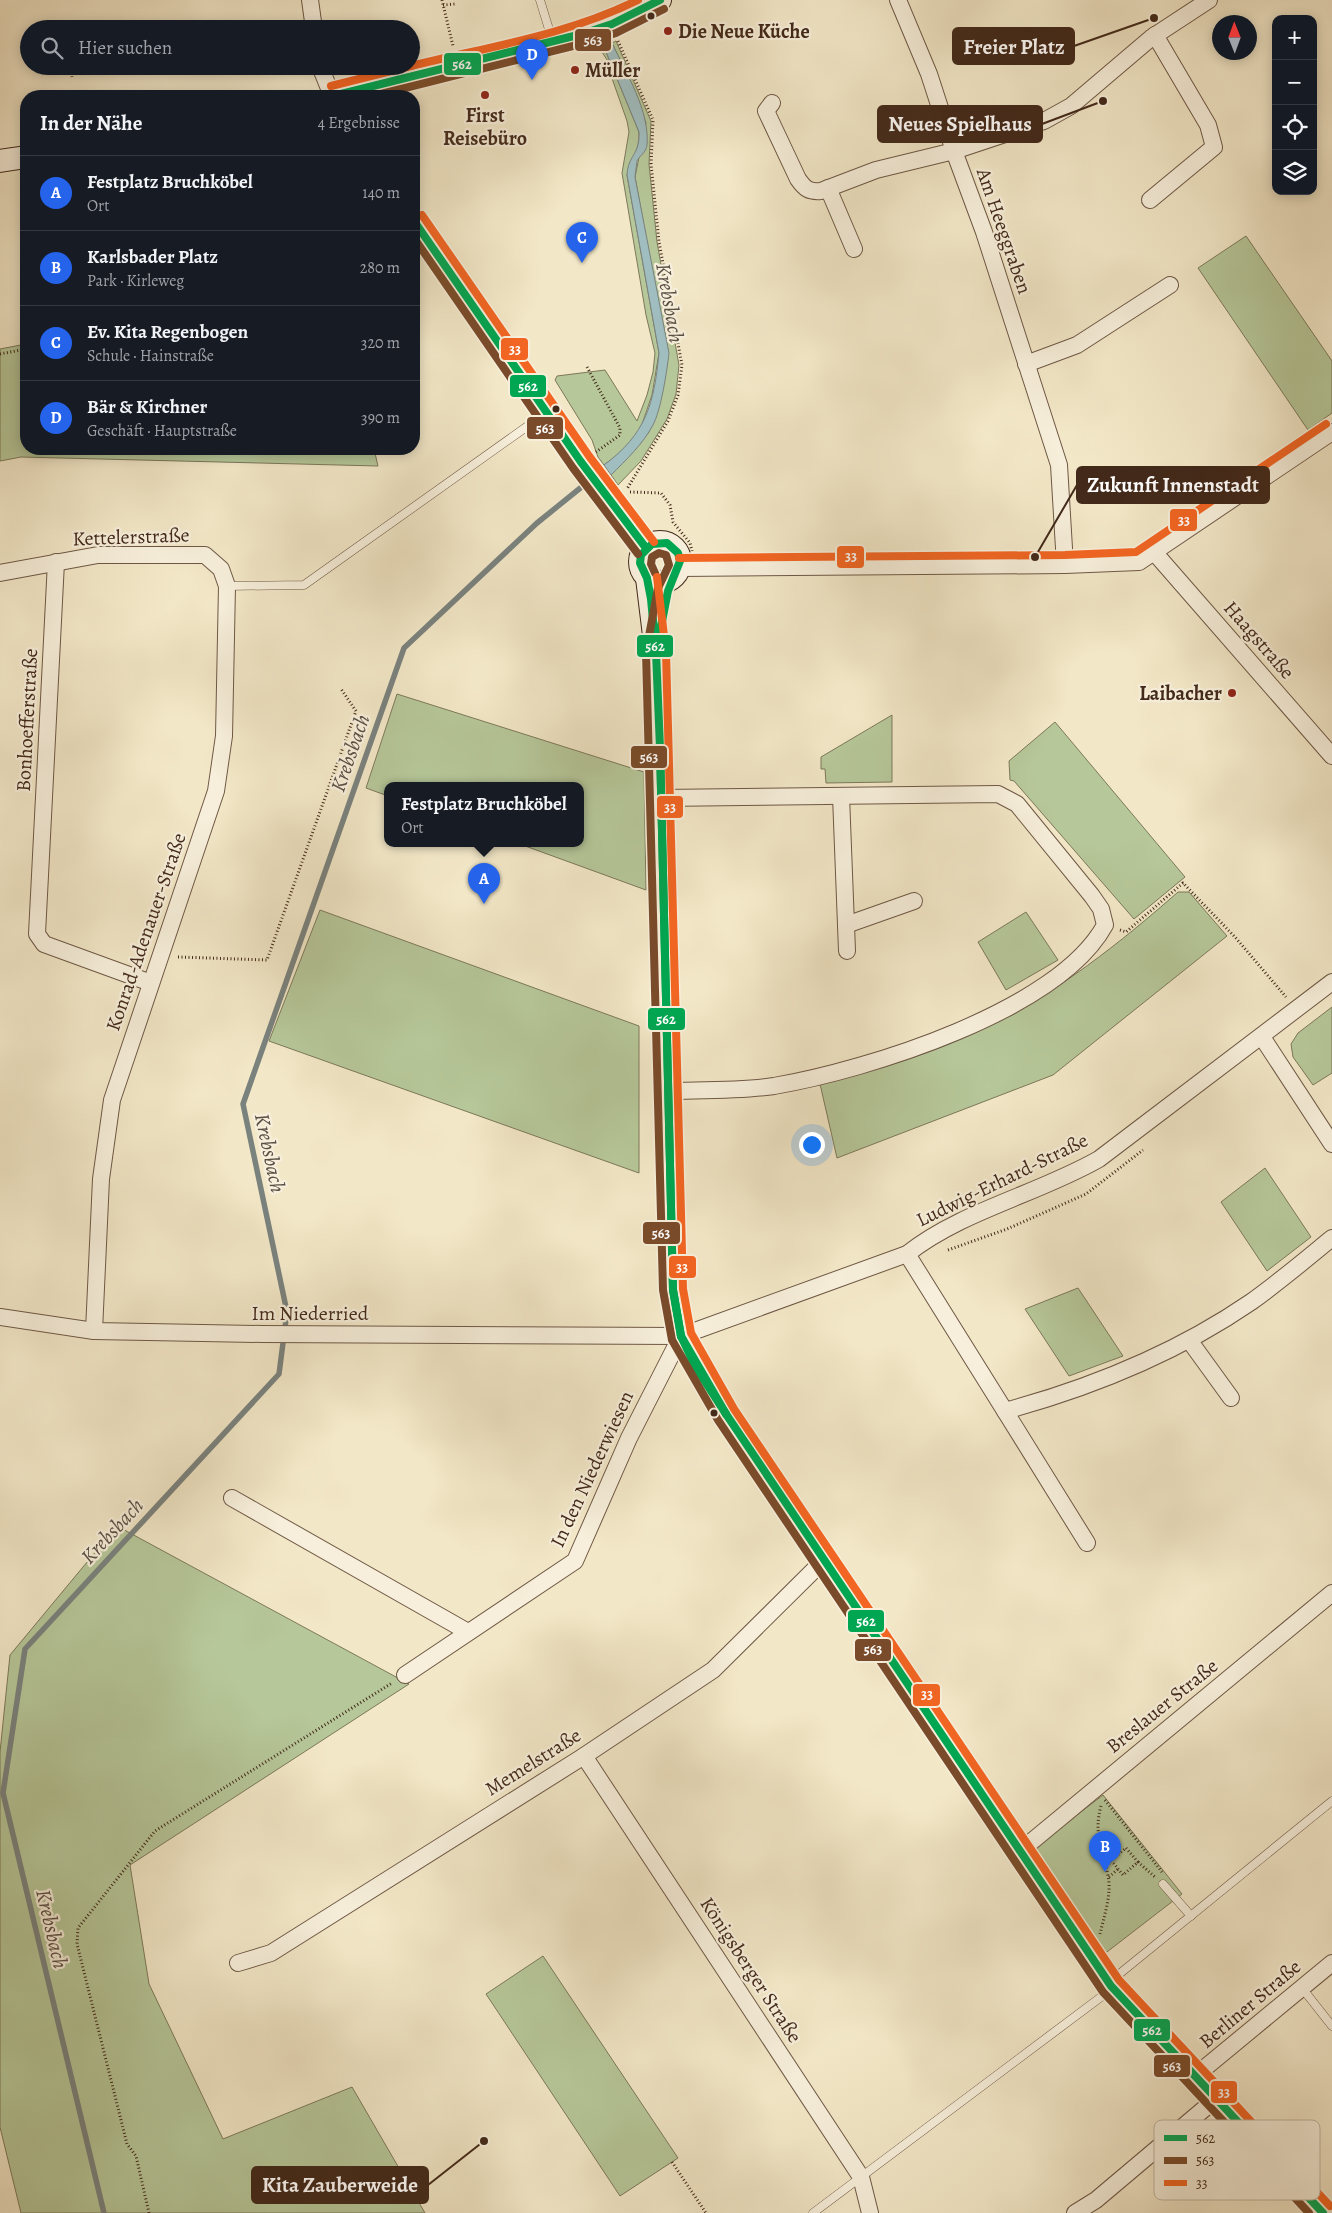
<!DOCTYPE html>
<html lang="de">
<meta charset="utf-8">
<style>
body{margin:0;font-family:Alegreya,serif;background:#242831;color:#f1f3f6}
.controls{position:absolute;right:15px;top:15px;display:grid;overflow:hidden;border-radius:10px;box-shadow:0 2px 12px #0003}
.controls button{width:45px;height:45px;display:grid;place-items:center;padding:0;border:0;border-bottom:1px solid #363941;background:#171b24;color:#f1f3f6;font:25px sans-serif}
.compass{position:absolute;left:1212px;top:15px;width:45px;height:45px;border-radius:50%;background:#171b24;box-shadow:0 2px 12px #0003;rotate:359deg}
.you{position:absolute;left:811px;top:1144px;width:18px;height:18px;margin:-12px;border:4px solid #fff;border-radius:50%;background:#1a73e8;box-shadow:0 0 0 8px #1a73e833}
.badge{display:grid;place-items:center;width:32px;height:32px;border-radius:50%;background:#2563eb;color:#fff;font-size:16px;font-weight:700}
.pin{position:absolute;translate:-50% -41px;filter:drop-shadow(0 1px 2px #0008)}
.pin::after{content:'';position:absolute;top:26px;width:18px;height:15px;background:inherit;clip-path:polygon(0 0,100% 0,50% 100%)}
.popup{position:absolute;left:384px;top:782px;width:200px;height:65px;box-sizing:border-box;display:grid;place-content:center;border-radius:10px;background:#171b24;filter:drop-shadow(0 1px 4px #0005);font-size:16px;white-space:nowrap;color:#9ea1a6}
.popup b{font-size:19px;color:#f1f3f6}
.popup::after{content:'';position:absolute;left:50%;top:100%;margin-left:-10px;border:10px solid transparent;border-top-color:#171b24}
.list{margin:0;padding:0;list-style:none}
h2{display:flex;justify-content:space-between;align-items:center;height:65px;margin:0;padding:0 20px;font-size:21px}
h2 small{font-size:16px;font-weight:400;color:#9ea1a6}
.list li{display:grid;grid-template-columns:32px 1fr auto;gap:15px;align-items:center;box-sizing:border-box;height:75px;padding:0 20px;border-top:1px solid #363941}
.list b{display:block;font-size:19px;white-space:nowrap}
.list p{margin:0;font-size:16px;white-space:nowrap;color:#9ea1a6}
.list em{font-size:16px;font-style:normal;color:#9ea1a6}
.icon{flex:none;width:28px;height:28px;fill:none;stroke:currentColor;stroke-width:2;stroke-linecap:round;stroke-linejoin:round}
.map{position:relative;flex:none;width:1332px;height:2213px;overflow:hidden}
.search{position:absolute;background:#171b24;box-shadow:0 2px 12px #0003;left:20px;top:20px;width:400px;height:55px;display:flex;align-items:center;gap:12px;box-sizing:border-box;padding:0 18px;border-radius:28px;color:#9ea1a6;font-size:19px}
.panel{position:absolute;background:#171b24;box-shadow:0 2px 12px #0003;left:20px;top:90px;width:400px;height:365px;border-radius:20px}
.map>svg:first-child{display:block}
</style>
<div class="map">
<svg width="1332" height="2213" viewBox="0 0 1332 2213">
<rect width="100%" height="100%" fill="#f2e7c7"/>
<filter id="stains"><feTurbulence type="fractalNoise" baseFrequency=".004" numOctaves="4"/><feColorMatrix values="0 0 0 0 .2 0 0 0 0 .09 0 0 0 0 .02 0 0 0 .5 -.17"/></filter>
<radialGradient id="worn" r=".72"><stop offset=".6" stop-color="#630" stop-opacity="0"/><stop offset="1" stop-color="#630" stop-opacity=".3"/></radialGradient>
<g fill="#b6c799" stroke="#7c785a">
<polygon points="616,41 651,121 649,164 657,242 679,365 676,394 667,419 641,461 618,485 611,475 649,432 657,411 661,396 661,319 635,177 646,123 630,82 612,43"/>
<path d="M604 47 639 132C640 150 632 158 627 175L659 353 652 395 640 430 624 450 604 465 598 457 592 440 555 380 557 376 605 370 637 421 647 395 653 372 655 353 646 315 622 173 629 132 627 121 608 67 611 66 600 49Z"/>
<polygon points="1246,236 1332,361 1332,413 1308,430 1198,268"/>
<polygon points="26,344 26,449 374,449 378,466 21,457 0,461 0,349"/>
<polygon points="397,694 644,772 646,890 517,843 580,843 580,785 388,785 388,796 366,788"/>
<polygon points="892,715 892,782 826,783 825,769 821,769 821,757"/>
<polygon points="1055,722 1185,877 1134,919 1014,781 1010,780 1009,761"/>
<path d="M1178 892H1189L1227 936 1053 1075 837 1158 820 1084C878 1070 935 1053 989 1026 1058 992 1120 943 1178 892Z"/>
<polygon points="320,910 639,1026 639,1173 269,1041"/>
<polygon points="1026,912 1058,960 1006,990 978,942"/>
<polygon points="1332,1007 1332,1073 1313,1085 1293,1057 1291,1044 1298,1033"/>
<polygon points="1265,1168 1311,1237 1267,1271 1221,1202"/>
<polygon points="1078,1288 1123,1356 1069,1376 1025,1309"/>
<polygon points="117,1526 409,1684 130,1865 149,1984 223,2139 352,2087 425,2213 21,2213 0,2127 0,1752 10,1655"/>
<polygon points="1103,1795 1182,1894 1103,1955 1031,1850"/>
<polygon points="543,1956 678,2158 620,2196 486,1994"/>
</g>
<path fill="#a0bdc0" stroke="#7a827e" d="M612 43C626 73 650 111 647 145 646 153 640 155 637 161 636 166 636 172 635 177L669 353C667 371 661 410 653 425 643 444 626 460 611 475L604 465C646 434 654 404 659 353L627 175C628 155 640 155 639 132L604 47Z"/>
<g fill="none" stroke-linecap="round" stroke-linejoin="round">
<polyline stroke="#7a827e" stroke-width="5.5" points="104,2213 3,1793 25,1649 279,1374 287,1312 243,1104 404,648 537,523 589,481"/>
<defs>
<g id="lane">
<polyline points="540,0 552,39"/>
<polyline points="227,586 304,585 546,413"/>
<polyline points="1163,1884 1191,1916"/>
<polyline points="1302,1988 1332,2026"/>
<polyline points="813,2213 1105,1994 1118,1975 1332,1801"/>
</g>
<g id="street">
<polyline points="310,0 314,29"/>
<polyline points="898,0 929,74 954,151 984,232 1059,465 1065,565"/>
<polyline points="320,66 332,96"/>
<path d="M772 103 766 111 798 179C805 189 809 192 821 191L876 170 954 151 1044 121 1071 106 1151 38 1209 0"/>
<polyline points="828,188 854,249"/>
<polyline points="1150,200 1214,147 1208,125 1155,35"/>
<polyline points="1026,364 1077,345 1170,285"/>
<polyline points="1154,552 1332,756"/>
<polyline points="56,562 37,934 44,944 151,983"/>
<polyline points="679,568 1065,565 1139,562 1332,432"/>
<polyline points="0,573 98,555 205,555 221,569 227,586 224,736 216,791 112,1100 101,1179 94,1331"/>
<polyline points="841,796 847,951"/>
<path d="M661 798 998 794 1017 804 1092 896 1101 909 1105 925C1058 1011 867 1070 774 1086 740 1091 703 1090 668 1091"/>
<polyline points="846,925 914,901"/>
<polyline points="1262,1037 1332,1144"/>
<path d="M907 1254 1005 1411C1093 1387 1175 1354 1251 1302 1279 1282 1305 1260 1332 1238"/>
<path d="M0 1317 94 1331 262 1334 681 1336 907 1254C961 1211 1038 1194 1099 1159L1332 982"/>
<polyline points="1189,1340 1231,1398"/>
<polyline points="1005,1411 1087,1543"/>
<polyline points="232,1498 468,1632"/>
<polyline points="405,1675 575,1561 629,1438 681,1336"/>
<polyline points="584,1756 861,2177 870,2213"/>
<polyline points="1019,1852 1332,1593"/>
<polyline points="238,1963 271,1953 584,1756 713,1670 824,1560"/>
<polyline points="1195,2076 1332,1963"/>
<polyline points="1075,2213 1096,2200 1217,2098"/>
</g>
<g id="secondary">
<polyline points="333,96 582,34 612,24 660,0"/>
<polyline points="0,161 26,157"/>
<polyline points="414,221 581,462 646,548"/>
<circle cx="660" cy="562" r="20"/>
<polyline points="647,578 656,652 660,748 673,1290 681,1336 726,1414 1111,1986 1323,2213"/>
</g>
</defs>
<use href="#lane" stroke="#6e5845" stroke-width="9"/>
<use href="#street" stroke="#6e5845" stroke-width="18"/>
<use href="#secondary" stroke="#42291a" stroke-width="24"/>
<g stroke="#42291a" stroke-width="3" stroke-dasharray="1 2.5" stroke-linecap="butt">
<polyline points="442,0 453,46"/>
<polyline points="443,5 455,4"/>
<polyline points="618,41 653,120 651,164 659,242 682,365 678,395 668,421 627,489"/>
<polyline points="71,66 72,77"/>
<polyline points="414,267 419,262"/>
<polyline points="0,354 26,349"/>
<polyline points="587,367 620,428 620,435 596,452"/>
<polyline points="630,492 661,493 670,505 673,522 690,543 692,551"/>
<polyline points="1120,930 1126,932 1183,883 1235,937 1286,997"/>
<polyline points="178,957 267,960 356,711 341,689"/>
<polyline points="948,1250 1007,1229 1086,1194 1143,1150"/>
<polyline points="1105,1800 1162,1872"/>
<polygon points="1126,1848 1138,1862 1123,1875 1111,1860"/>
<polyline points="1138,1862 1155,1877"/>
<polyline points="1109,1877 1118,1869"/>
<path d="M1100 1934C1104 1916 1112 1894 1108 1876 1103 1848 1093 1835 1101 1806"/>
<polyline points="672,2162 706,2213"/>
<polyline points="149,2213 136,2156 127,2144 77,1944 78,1928 155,1831 392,1683"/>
</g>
<use href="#lane" stroke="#f7efdb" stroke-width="8"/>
<use href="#street" stroke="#f7efdb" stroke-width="16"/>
<use href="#secondary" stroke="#f7efdb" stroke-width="22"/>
<defs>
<g id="bus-1">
<polyline points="333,96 582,34 612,24 660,0"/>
<polyline points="414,221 581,462 646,548"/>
<polygon points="667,543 678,553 680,561 668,591 656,652 651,599 647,578 640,563 641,555 652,544"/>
<polyline points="656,652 660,748"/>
<polyline points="660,748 673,1290"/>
<polyline points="660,748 673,1290"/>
<polyline points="673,1290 681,1336"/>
<polyline points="673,1290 681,1336"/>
<polyline points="681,1336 726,1414"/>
<polyline points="681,1336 695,1366 726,1414"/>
<polyline points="726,1414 1111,1986 1323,2213"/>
</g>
<g id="bus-2">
<polyline points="373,96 585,43 616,33 664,9"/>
<polyline points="414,238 573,468 638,554"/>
<polyline points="655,573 651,564 652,557 659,553 666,555 669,565 658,588 646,652 663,1290 672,1340 718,1420 1103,1992 1309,2213"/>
</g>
<g id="bus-3">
<path d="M411 66C487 47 568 35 638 0"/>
<polyline points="331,86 411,66"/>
<polyline points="422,215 589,456 654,542"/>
<polyline points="679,558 1065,555 1136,552 1326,424"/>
<polyline points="657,577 666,652 683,1289 691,1333 734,1409 1119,1980 1330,2206"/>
</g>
</defs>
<use href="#bus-1" stroke="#f7efdb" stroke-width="11"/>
<use href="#bus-2" stroke="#f7efdb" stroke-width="11"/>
<use href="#bus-3" stroke="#f7efdb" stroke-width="11"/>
<use href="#bus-1" stroke="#00a651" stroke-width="8"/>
<use href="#bus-2" stroke="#7a4b2a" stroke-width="8"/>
<use href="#bus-3" stroke="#f26522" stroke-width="8"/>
</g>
<g fill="#42291a" stroke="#f7efdb" stroke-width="2">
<circle cx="651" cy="16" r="4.5"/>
<circle cx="556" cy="409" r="4.5"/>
<circle cx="714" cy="1413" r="4.5"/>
</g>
<g fill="#8f2418" stroke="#f7efdb" stroke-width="2">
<circle cx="668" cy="31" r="5"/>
<circle cx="575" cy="70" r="5"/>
<circle cx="485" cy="95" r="5"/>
<circle cx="1232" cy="693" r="5"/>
</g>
<g text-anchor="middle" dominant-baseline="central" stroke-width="4.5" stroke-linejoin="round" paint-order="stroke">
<g font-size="20" font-weight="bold" fill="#42291a" stroke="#f7efdb" text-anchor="start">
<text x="678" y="31">Die Neue Küche</text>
<text x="585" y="70">Müller</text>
<text x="485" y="115" text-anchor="middle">First<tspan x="485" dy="23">Reisebüro</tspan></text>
<text x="1222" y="693" text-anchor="end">Laibacher</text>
</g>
<g font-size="20" fill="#42291a" stroke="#f7efdb">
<text transform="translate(1004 231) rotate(71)">Am Heeggraben</text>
<text transform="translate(131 537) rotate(-2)">Kettelerstraße</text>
<text transform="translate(1259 640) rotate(49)">Haagstraße</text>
<text transform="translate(27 720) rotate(-87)">Bonhoefferstraße</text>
<text transform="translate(146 932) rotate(-71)">Konrad-Adenauer-Straße</text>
<text transform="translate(1002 1180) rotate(-26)">Ludwig-Erhard-Straße</text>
<text x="310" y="1313">Im Niederried</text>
<text transform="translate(592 1469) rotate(-65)">In den Niederwiesen</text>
<text transform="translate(1162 1706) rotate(-39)">Breslauer Straße</text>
<text transform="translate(533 1762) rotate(-32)">Memelstraße</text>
<text transform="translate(751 1970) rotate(57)">Königsberger Straße</text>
<text transform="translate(1250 2004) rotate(-40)">Berliner Straße</text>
</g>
<g font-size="21" font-style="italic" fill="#5a4e44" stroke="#f7efdb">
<text transform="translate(670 303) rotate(80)">Krebsbach</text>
<text transform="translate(350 753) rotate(-71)">Krebsbach</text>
<text transform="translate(270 1153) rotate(78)">Krebsbach</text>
<text transform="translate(112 1531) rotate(-47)">Krebsbach</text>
<text transform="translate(52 1929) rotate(77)">Krebsbach</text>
</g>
</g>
<rect x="1154" y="2120" width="166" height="80" rx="8" fill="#f7efdb" stroke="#c1b4a1" stroke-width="1"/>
<rect x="1164" y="2135" width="23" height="6" fill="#00a651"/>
<rect x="1164" y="2157" width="23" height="7" fill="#7a4b2a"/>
<rect x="1164" y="2180" width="23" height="6" fill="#f26522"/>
<g font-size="14" fill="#42291a">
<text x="1196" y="2143">562</text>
<text x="1196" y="2165">563</text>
<text x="1196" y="2188">33</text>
</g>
<path fill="none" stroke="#42291a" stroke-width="2" d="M1154 18L1074 46M1103 101L1042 124M1035 557L1077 485M484 2141L428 2185"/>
<g fill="#42291a" stroke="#f7efdb" stroke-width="2">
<circle cx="1154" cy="18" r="5"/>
<circle cx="1103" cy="101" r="5"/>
<circle cx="1035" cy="557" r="5"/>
<circle cx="484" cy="2141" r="5"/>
</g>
<g fill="#42291a" stroke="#42291a" stroke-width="2">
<rect x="953" y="28" width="121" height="36" rx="5"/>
<rect x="878" y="106" width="164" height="36" rx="5"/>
<rect x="1077" y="467" width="192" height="36" rx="5"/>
<rect x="252" y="2167" width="176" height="36" rx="5"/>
</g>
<g font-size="21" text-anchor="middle" font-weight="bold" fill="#fff">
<text x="1014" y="54">Freier Platz</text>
<text x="960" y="131">Neues Spielhaus</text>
<text x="1173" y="492">Zukunft Innenstadt</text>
<text x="340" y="2192">Kita Zauberweide</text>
</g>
<g stroke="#f7efdb" stroke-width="2">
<rect x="574" y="28" width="38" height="24" rx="5" fill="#7a4b2a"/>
<rect x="443" y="52" width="39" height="24" rx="5" fill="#00a651"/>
<rect x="500" y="337" width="29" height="24" rx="5" fill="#f26522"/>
<rect x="509" y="374" width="38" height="24" rx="5" fill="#00a651"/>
<rect x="526" y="416" width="38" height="24" rx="5" fill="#7a4b2a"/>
<rect x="1169" y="508" width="29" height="24" rx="5" fill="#f26522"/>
<rect x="836" y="545" width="29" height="24" rx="5" fill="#f26522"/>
<rect x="636" y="634" width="38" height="24" rx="5" fill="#00a651"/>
<rect x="630" y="745" width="38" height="24" rx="5" fill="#7a4b2a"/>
<rect x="656" y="795" width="28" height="24" rx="5" fill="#f26522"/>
<rect x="647" y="1007" width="39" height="24" rx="5" fill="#00a651"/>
<rect x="642" y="1221" width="39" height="24" rx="5" fill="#7a4b2a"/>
<rect x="668" y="1255" width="29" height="24" rx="5" fill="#f26522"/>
<rect x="847" y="1609" width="38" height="24" rx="5" fill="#00a651"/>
<rect x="854" y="1638" width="38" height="24" rx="5" fill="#7a4b2a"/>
<rect x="912" y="1683" width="29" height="24" rx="5" fill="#f26522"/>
<rect x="1133" y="2018" width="38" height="24" rx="5" fill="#00a651"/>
<rect x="1153" y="2054" width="38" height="24" rx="5" fill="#7a4b2a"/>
<rect x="1210" y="2080" width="28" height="24" rx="5" fill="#f26522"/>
</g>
<g font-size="14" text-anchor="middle" font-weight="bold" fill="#fff">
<text x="593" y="45">563</text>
<text x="462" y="69">562</text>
<text x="515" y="354">33</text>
<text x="528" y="391">562</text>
<text x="545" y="433">563</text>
<text x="1184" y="525">33</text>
<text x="851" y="561">33</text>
<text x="655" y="651">562</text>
<text x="649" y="762">563</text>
<text x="670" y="812">33</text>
<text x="666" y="1024">562</text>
<text x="661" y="1238">563</text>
<text x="682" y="1272">33</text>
<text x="866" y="1626">562</text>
<text x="873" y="1654">563</text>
<text x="927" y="1699">33</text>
<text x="1152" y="2035">562</text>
<text x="1172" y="2071">563</text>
<text x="1224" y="2097">33</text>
</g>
<rect width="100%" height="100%" filter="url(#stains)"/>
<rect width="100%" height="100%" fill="url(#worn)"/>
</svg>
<div class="controls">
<button>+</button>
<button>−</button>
<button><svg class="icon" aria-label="locate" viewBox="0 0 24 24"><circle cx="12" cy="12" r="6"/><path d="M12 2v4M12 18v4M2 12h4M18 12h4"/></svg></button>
<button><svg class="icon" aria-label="layers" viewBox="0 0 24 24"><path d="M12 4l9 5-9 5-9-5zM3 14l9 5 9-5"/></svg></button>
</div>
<svg class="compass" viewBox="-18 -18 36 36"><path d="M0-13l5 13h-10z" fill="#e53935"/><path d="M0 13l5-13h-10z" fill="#9ea1a6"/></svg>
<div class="you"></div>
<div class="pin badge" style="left:484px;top:904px">A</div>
<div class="popup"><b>Festplatz Bruchköbel</b>Ort</div>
<div class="pin badge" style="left:1105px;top:1872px">B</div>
<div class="pin badge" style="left:582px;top:263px">C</div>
<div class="pin badge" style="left:532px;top:80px">D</div>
<div class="search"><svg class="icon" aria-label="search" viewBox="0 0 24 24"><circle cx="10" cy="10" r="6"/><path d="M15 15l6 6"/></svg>Hier suchen</div>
<section class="panel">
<h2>In der Nähe<small>4 Ergebnisse</small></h2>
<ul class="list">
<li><span class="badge">A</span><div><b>Festplatz Bruchköbel</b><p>Ort</p></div><em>140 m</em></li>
<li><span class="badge">B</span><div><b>Karlsbader Platz</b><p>Park · Kirleweg</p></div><em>280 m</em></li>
<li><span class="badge">C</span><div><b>Ev. Kita Regenbogen</b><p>Schule · Hainstraße</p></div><em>320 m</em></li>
<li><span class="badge">D</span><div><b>Bär &amp; Kirchner</b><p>Geschäft · Hauptstraße</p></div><em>390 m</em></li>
</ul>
</section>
</div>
